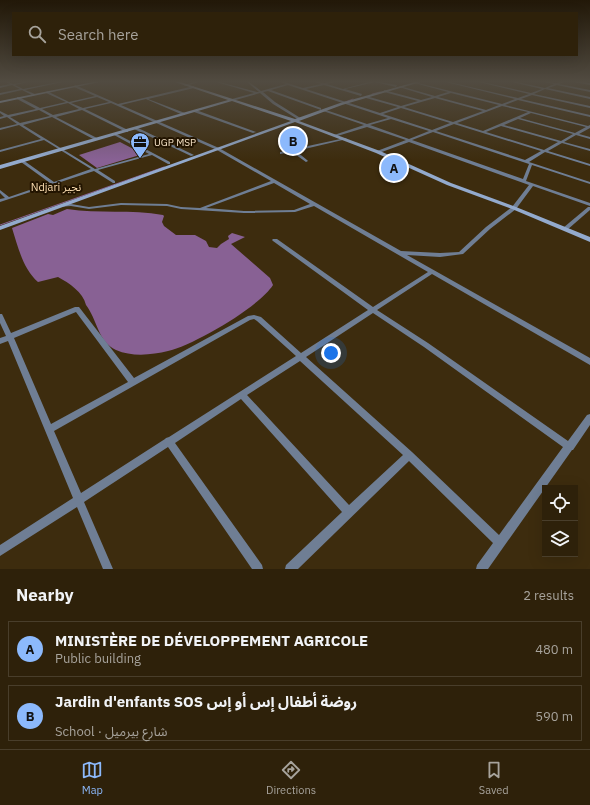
<!DOCTYPE html>
<meta charset="utf-8">
<style>
body{margin:0;font-family:"IBM Plex Sans","Noto Sans Arabic",sans-serif;background:#362913;color:#f1f3f6}
.controls{position:absolute;right:12px;bottom:12px;display:grid;overflow:hidden;border-radius:0px;box-shadow:0 4px 16px #0002}
.controls button{width:36px;height:36px;display:grid;place-items:center;padding:0;border:0;border-bottom:1px solid #493e2b;background:#2e210a;color:#f1f3f6;font:20px sans-serif}
.you{position:absolute;left:331px;top:353px;width:14px;height:14px;margin:-10px;border:3px solid #fff;border-radius:50%;background:#1a73e8;box-shadow:0 0 0 6px #1a73e833}
.badge{display:grid;place-items:center;width:26px;height:26px;border-radius:50%;background:#8cb9fc;color:#111;font-size:13px;font-weight:700}
.pin{position:absolute;translate:-50% -50%;border:2px solid #fff;box-shadow:0 1px 4px #0006}
.list{margin:0;padding:0;list-style:none}
h2{display:flex;justify-content:space-between;align-items:center;height:52px;margin:0;padding:0 16px;font-size:17px}
h2 small{font-size:13px;font-weight:400;color:#a7a39c}
.list li{display:grid;grid-template-columns:26px 1fr auto;gap:12px;align-items:center;box-sizing:border-box;height:56px;margin:0 8px 8px;padding:0 8px;border:1px solid #493e2b;border-radius:0px}
.list b{display:block;font-size:15px;white-space:nowrap}
.list p{margin:0;font-size:13px;white-space:nowrap;color:#a7a39c}
.list em{font-size:13px;font-style:normal;color:#a7a39c}
.icon{flex:none;width:22px;height:22px;fill:none;stroke:currentColor;stroke-width:2;stroke-linecap:round;stroke-linejoin:round}
.map{position:relative;flex:none;width:590px;height:569px;overflow:hidden}
.search{position:absolute;background:#2e210a;box-shadow:0 4px 16px #0002;left:12px;right:12px;top:12px;height:44px;display:flex;align-items:center;gap:10px;box-sizing:border-box;padding:0 14px;border-radius:0px;color:#a7a39c;font-size:15px}
.sheet{height:180px;background:#2e210a}
nav{display:flex;justify-content:space-around;align-items:center;box-sizing:border-box;height:56px;border-top:1px solid #493e2b;background:#2e210a;font-size:11px;color:#a7a39c}
nav a{display:grid;justify-items:center;gap:2px}
nav .on{color:#8cb9fc}
.map>svg:first-child{display:block}
</style>
<div class="map">
<svg width="590" height="569" viewBox="0 0 590 569">
<rect width="100%" height="100%" fill="#3d2c0e"/>
<g fill="#886194">
<polygon points="120,142 143,154 97,168 79,155"/>
<path d="M67 209C99 214 131 209 163 215L164 216 162 222 164 226 176 235H195L206 241 209 247 217 248 221 244 229 239 228 236 232 233 245 237 231 244 270 278 273 285C259 307 194 345 168 351 152 355 132 357 116 350 98 342 97 319 86 305 83 292 69 283 58 277L38 282C23 269 18 247 12 228L48 214 53 215Z"/>
</g>
<g fill="none" stroke-linecap="round" stroke-linejoin="round">
<g stroke="#886194" stroke-width="1">
<polyline points="372,94 380,92"/>
<polyline points="345,102 353,99"/>
<polyline points="0,225 164,167"/>
</g>
<g fill="#6f7e94" fill-rule="evenodd">
<polygon points="4,81 7,81 13,84 32,81 15,85 23,89 63,81 67,81 25,90 35,94 34,96 22,90 0,95 0,93 20,89 12,85 0,88 0,86 10,84"/>
<polygon points="199,81 202,81 185,86 184,85"/>
<path d="M213 81H216L257 92H259L246 81H248L261 91 286 84 278 81H281L303 88 321 84 313 81 324 83 337 81 327 84 343 89 373 81 397 85 396 87 375 82 345 89 362 94 361 96 324 85 306 89 380 113 398 107 366 98V96L401 106 418 101 384 92V90L421 100 432 97 399 87 400 86 435 96 448 92 407 81H410L502 104 515 99 442 81H445L518 98 529 94 475 81H478L531 93 542 89 508 81H512L545 88 554 84 540 81 556 83 566 81 559 84 590 90V92L557 85 548 88 590 97V99L545 89 534 94 590 106V108L532 95 521 99 590 115V117L518 100 505 105 588 126 590 125V128L579 134 590 137V139L576 135 564 142 590 149V151L562 143 548 151 590 164V166L545 152 529 162 590 182V184L532 165 526 181 590 203V206L533 186 516 209 490 229 463 254 440 257 407 255 590 358V365L432 274 377 310 428 343 568 441 587 415 590 414V425L573 450H572L488 569H476L477 565 493 543 409 461 298 569H285L286 565 342 512 241 399 175 443 262 565 263 569H252L168 447 84 502 113 569H103L77 507 0 556V545L73 498 8 341 0 344V338L6 336 0 323V314H2L3 316 11 333 75 307H79L134 378 248 316 254 315 261 317 301 353 368 310 273 241 272 240 273 239H277L373 307 428 272 314 206 295 212 244 213 181 209 167 206 121 205 89 209 71 206 58 207V205L71 204 89 207 121 203 167 204 181 207 200 208 271 181 217 150 111 103 85 109 128 130V132H126L82 110 56 117 97 138V140H95L52 117 23 125 95 169 149 154 114 135 113 134 115 133 170 162V164H168L152 155 98 170 115 181V183H113L94 171 0 202V199L5 198 0 193V190L9 197 50 183 21 162V160H23L54 182 91 169 44 140 0 152V150L41 139 19 125 0 130V128L17 124 7 117 0 119V117L4 116 0 113V111L8 115 36 109 17 99V97H19L40 108 66 102 46 93 47 91 69 102 95 96 74 87 75 85 118 104 194 86V88L148 99 185 113V115H183L146 99 121 105 219 148 401 251 440 253 459 252 486 227 512 207 529 185 409 142 379 153H377V151L406 140 367 127 334 137V135L364 125 323 111V109L367 124 388 118 288 85 271 90 321 108V110L268 91 263 92 275 102 302 119 299 120 273 104 260 93 232 101V99L254 93ZM451 93 499 105 486 110 438 97ZM97 97 109 102 83 108 71 103ZM435 98 483 111 453 122 404 107ZM68 103 79 109 53 115 42 109ZM502 106 528 112 483 131 457 123ZM401 108 450 123 432 130 383 114ZM39 110 50 116 20 123 10 117ZM531 113 586 127 575 133 520 118ZM391 119 429 131 409 139 370 125ZM518 119 573 134 561 141 504 125ZM454 124 541 151 525 160 436 131ZM501 126 558 142 544 150 486 132ZM433 132 529 164 523 179 412 140ZM274 183 310 204 294 210 244 211 206 208ZM76 312 128 382 51 424 14 338ZM373 313 424 347 563 447 499 535 412 452 306 357ZM254 319 257 321 296 356 169 437 166 438 165 439 81 493 54 431 250 320ZM300 361 403 455 349 505 247 395Z"/>
<polygon points="573,81 590,83 590,85 574,82"/>
<polygon points="194,110 196,110 256,132 253,133 194,112"/>
<polygon points="134,127 136,127 194,155 191,156 134,129"/>
<polygon points="278,138 280,138 294,149 345,138 347,139 296,151 307,160 308,161 306,162 292,152 280,154 280,152 290,150 278,140"/>
<polygon points="588,207 590,207 590,210 567,230 563,230 563,228"/>
</g>
<g fill="#93aacd" fill-rule="evenodd">
<polygon points="98,81 104,81 0,103 0,101"/>
<polygon points="172,81 177,81 295,119 340,103 419,81 424,81 342,105 299,121 380,151 451,183 516,207 590,237 590,242 512,209 447,185 376,153 295,122 0,230 0,226 291,121 232,101 0,169 0,165 228,100"/>
</g>
</g>
<linearGradient id="sky" x2="0" y2="1"><stop stop-color="#221808"/><stop offset="0.51" stop-color="#514b41"/><stop offset="1" stop-color="#514b41" stop-opacity="0"/></linearGradient>
<rect width="590" height="160" fill="url(#sky)"/>
<defs>
<symbol id="office-pin" viewBox="-11 -11 22 30"><path d="M0 17L-7.5 6A9.5 9.5 0 1 1 7.5 6Z" fill="#8cb9fc" stroke="#221400"/><path d="M-6-3h4V-5.5h4V-3h4V5H-6ZM-1-4.5V-3h2v-1.5ZM-6 0V1H6V0Z" fill="#111"/></symbol>
</defs>
<g fill-rule="evenodd">
<use href="#office-pin" x="129" y="131" width="22" height="30"/>
</g>
<g text-anchor="middle" dominant-baseline="central" stroke-width="4" stroke-linejoin="round" paint-order="stroke">
<g font-size="10" fill="#fae7cb" stroke="#221400" text-anchor="start">
<text x="154" y="142">UGP MSP</text>
</g>
<g font-size="11" fill="#fcdeb1" stroke="#221400">
<text x="56" y="187">Ndjari نجير</text>
</g>
</g>
</svg>
<div class="controls">
<button><svg class="icon" aria-label="locate" viewBox="0 0 24 24"><circle cx="12" cy="12" r="6"/><path d="M12 2v4M12 18v4M2 12h4M18 12h4"/></svg></button>
<button><svg class="icon" aria-label="layers" viewBox="0 0 24 24"><path d="M12 4l9 5-9 5-9-5zM3 14l9 5 9-5"/></svg></button>
</div>
<div class="you"></div>
<div class="pin badge" style="left:394px;top:168px">A</div>
<div class="pin badge" style="left:293px;top:141px">B</div>
<div class="search"><svg class="icon" aria-label="search" viewBox="0 0 24 24"><circle cx="10" cy="10" r="6"/><path d="M15 15l6 6"/></svg>Search here</div>
</div>
<section class="sheet">
<h2>Nearby<small>2 results</small></h2>
<ul class="list">
<li><span class="badge">A</span><div><b>MINISTÈRE DE DÉVELOPPEMENT AGRICOLE</b><p>Public building</p></div><em>480 m</em></li>
<li><span class="badge">B</span><div><b>Jardin d'enfants SOS روضة أطفال إس أو إس</b><p>School · شارع بيرميل</p></div><em>590 m</em></li>
</ul>
</section>
<nav>
<a class="on"><svg class="icon" aria-label="map" viewBox="0 0 24 24"><path d="M3 6l6-2 6 2 6-2v14l-6 2-6-2-6 2zM9 4v14M15 6v14"/></svg>Map</a>
<a><svg class="icon" aria-label="directions" viewBox="0 0 24 24"><path d="M12 3l9 9-9 9-9-9zM9 14v-3h6M13 9l2 2-2 2"/></svg>Directions</a>
<a><svg class="icon" aria-label="saved" viewBox="0 0 24 24"><path d="M7 4h10v16l-5-4-5 4z"/></svg>Saved</a>
</nav>
